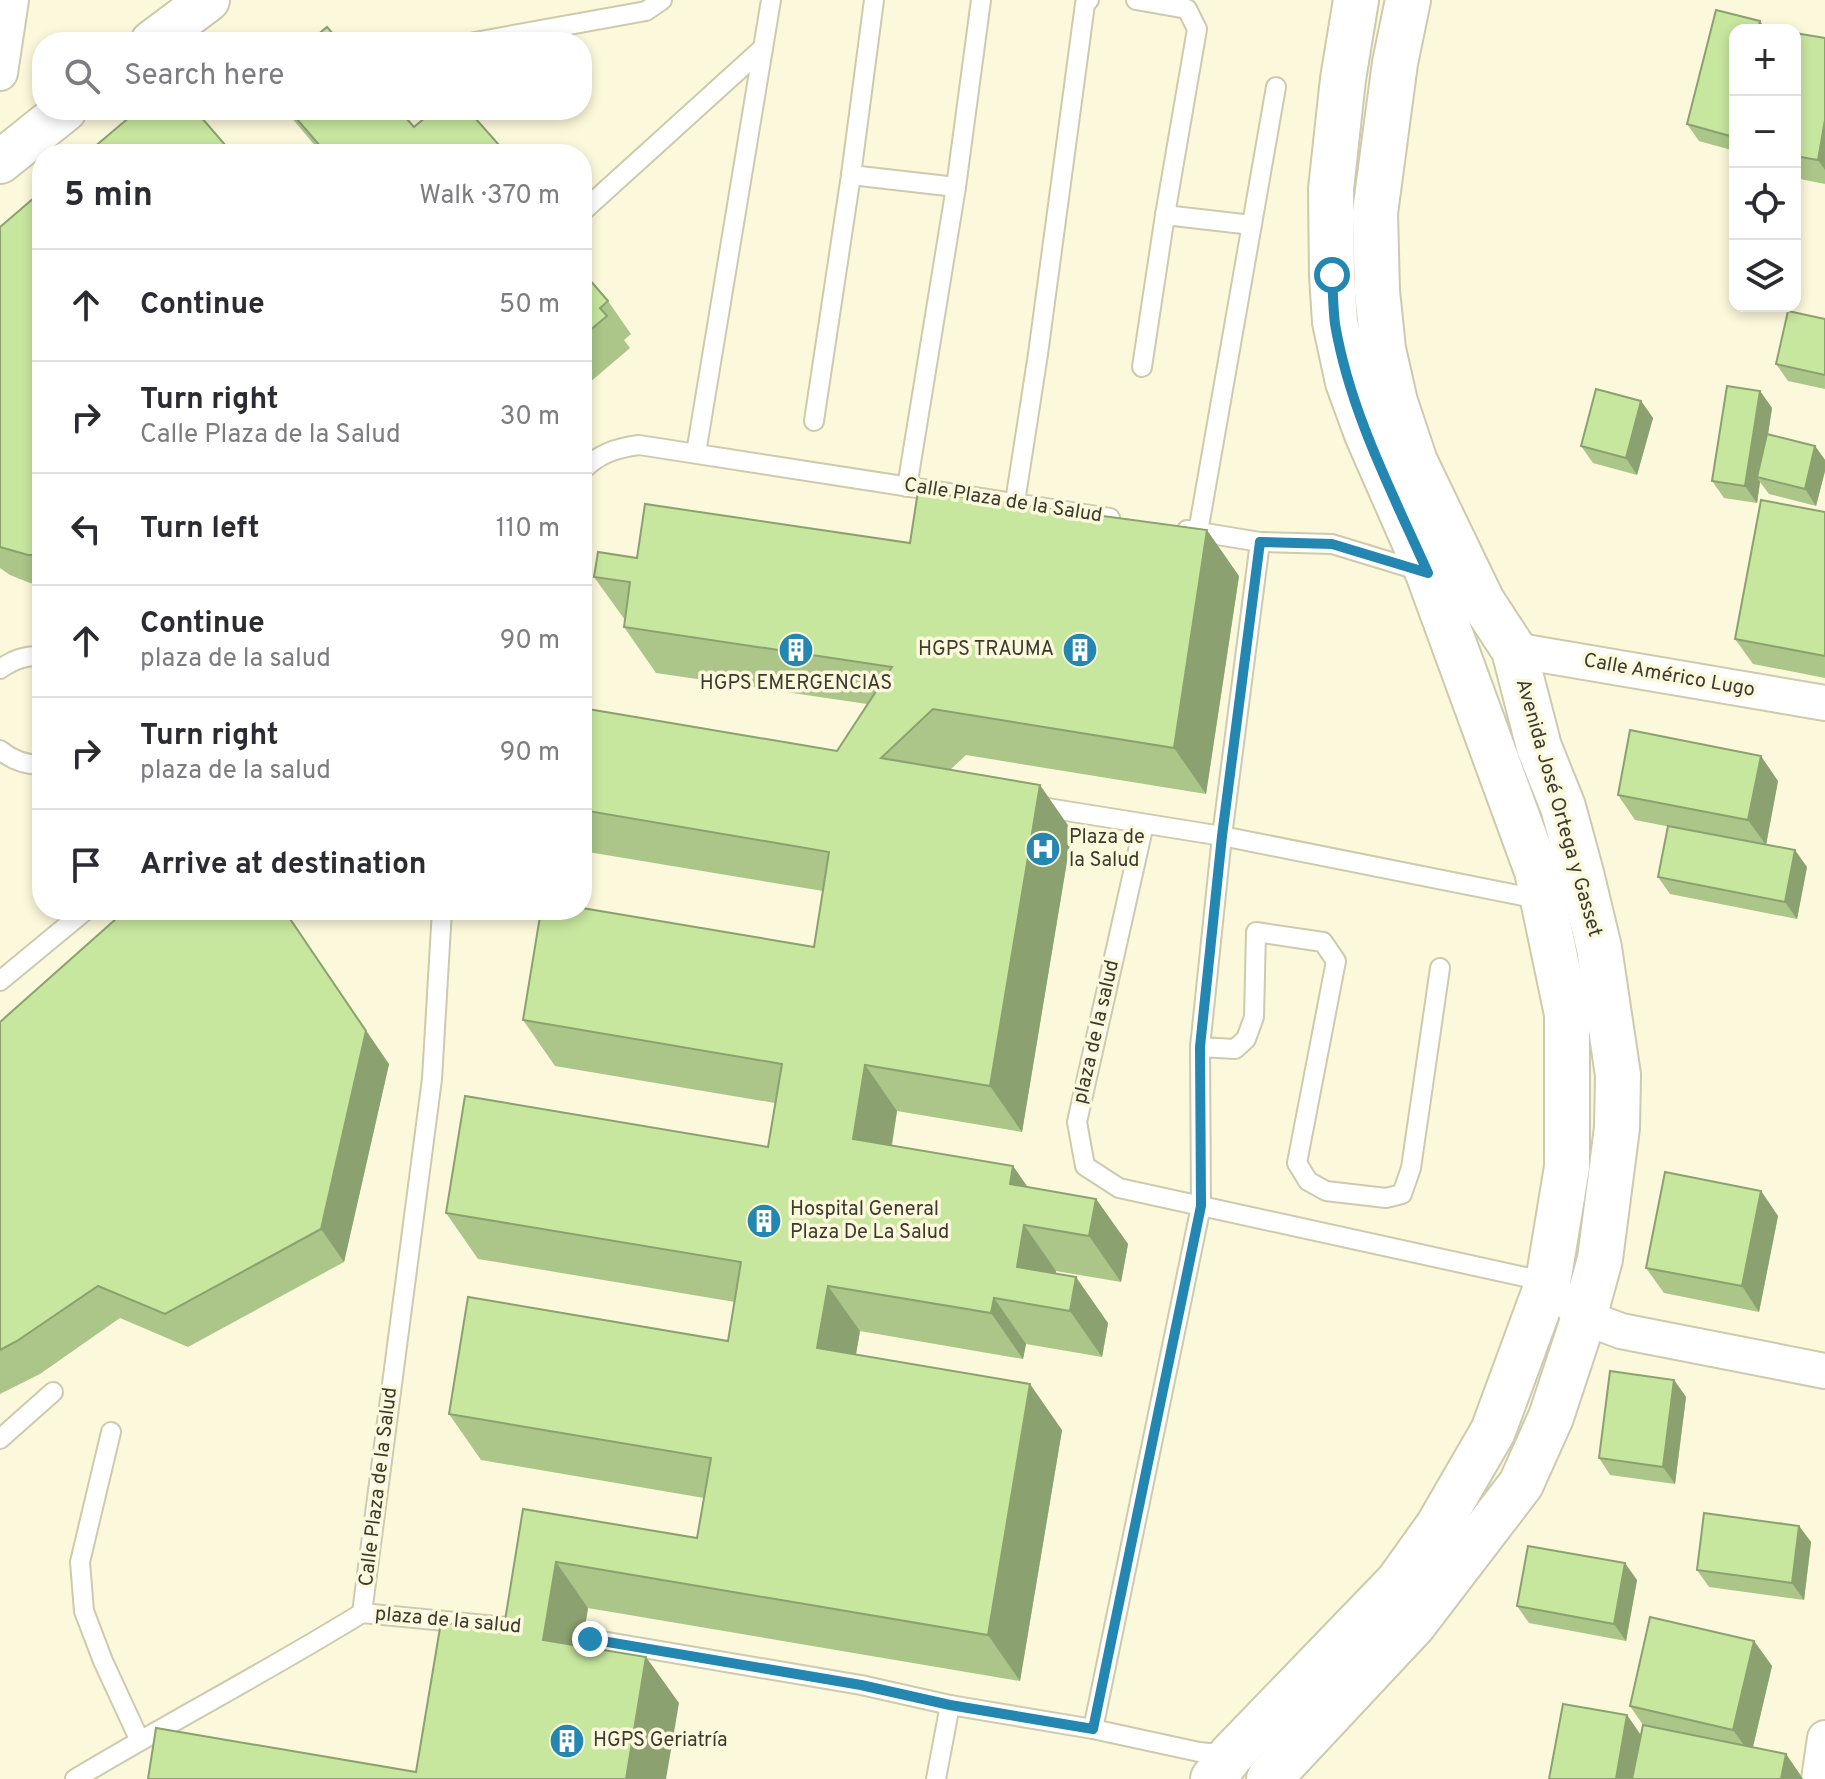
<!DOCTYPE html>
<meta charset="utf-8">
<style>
body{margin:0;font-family:Overpass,sans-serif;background:#f2f2f3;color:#2b2b33}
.controls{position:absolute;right:24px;top:24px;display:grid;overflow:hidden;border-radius:16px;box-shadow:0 4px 12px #0003}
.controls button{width:72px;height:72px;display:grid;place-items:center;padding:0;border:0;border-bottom:2px solid #e1e1e2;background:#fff;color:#2b2b33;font:40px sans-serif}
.stop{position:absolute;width:24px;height:24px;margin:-18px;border:6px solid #2387b1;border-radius:50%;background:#fff}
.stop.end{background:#2387b1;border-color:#fff;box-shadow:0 2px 8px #0008}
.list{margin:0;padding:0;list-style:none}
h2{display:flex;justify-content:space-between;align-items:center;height:104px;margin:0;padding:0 32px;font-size:34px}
h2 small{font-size:26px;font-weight:400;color:#7c7c81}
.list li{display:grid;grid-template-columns:52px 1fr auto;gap:24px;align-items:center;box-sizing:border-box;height:112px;padding:0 32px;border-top:2px solid #e1e1e2}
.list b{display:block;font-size:30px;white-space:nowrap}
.list p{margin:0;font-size:26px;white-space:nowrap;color:#7c7c81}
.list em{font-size:26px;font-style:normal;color:#7c7c81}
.icon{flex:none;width:44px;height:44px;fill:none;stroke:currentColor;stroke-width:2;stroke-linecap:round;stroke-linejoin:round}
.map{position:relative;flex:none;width:1825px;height:1779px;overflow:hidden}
.search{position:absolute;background:#fff;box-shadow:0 4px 12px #0003;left:32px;top:32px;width:560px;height:88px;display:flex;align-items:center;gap:20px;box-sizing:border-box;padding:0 28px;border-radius:32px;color:#7c7c81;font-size:30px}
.panel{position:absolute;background:#fff;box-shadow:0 4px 12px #0003;left:32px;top:144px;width:560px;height:776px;border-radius:32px}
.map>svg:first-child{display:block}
</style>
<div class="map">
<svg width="1825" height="1779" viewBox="0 0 1825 1779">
<rect width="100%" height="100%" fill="#fcf8db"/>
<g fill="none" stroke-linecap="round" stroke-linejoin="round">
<defs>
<g id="service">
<polyline points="1136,0 1187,9 1197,29 1165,215 1142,367"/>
<polyline points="475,42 646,11 662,0"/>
<polyline points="851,175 956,187 907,487"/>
<polyline points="956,187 981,0"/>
<polyline points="582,212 763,48"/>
<polyline points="1165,215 1252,225"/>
<polyline points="814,421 851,175 874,0"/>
<polyline points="696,453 771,0"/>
<path d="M582 471C598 454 616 448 639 445L1110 518"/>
<polyline points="1015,502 1038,354 1085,4 1089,0"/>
<polyline points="1187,530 1260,542 1332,544 1424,572"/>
<polyline points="1198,532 1276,87"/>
<polyline points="1260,542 1222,836 1200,1047 1235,1049 1246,1039 1254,1017 1256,932 1323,942 1336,961 1297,1163 1308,1181 1326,1191 1386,1198 1402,1194 1411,1168 1440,968"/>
<path d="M0 669C13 660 25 655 42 656"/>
<path d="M0 750C13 761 26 765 42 765"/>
<polyline points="1035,806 1222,836 1543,900"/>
<polyline points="1144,824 1077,1122 1085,1166 1119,1188 1548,1282"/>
<polyline points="0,981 86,910"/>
<polyline points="111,1432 80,1562 84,1611 103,1661 140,1741"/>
<polyline points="0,1439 53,1392"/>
<polyline points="362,1613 432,1079 442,910"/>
<polyline points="362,1613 528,1629"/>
<polyline points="590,1639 861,1685 950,1705 1093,1729 1199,1752 1229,1755"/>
<polyline points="1093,1729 1201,1206 1200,1047"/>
<path d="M75 1779C170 1722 268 1671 362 1613"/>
<polyline points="936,1779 950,1705"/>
</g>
<g id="minor">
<polyline points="0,73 11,0"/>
<polyline points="1499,636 1514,650 1825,703"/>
<polyline points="1566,1300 1584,1317 1621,1331 1825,1371"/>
<polyline points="1819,1779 1825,1738"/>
</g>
<g id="tertiary">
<polyline points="152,42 208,0"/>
<polyline points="0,162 65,110"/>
</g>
<g id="secondary">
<polyline points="1213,1779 1231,1755 1398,1582 1438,1526 1493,1431 1548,1282 1567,1167 1567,1014 1537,871 1428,573 1367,434 1348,382 1335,322 1332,275 1331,189 1343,79 1356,0"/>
<polyline points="1269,1779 1414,1624 1521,1484 1551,1417 1584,1317 1600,1259 1617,1128 1618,1075 1599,948 1581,873 1563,807 1539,747 1514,650 1482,601 1415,462 1395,402 1383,349 1377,291 1375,213 1395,63 1408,0"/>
</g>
</defs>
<use href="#service" stroke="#cdcaad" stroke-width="22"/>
<use href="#minor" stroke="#cdcaad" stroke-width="38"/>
<use href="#tertiary" stroke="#cdcaad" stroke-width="46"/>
<use href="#secondary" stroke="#cdcaad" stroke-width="48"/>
<use href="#service" stroke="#fff" stroke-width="18"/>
<use href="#minor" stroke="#fff" stroke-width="34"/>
<use href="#tertiary" stroke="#fff" stroke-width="42"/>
<use href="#secondary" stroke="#fff" stroke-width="44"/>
</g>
<g fill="#abc688">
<polygon points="1716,10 1760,21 1766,30 1735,30 1735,151 1699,141 1687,124"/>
<polygon points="1795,33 1825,38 1825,184 1795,178"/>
<polygon points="285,110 399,110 414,127 507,154 322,154"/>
<polygon points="42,191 42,586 30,583 10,575 0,568 0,227"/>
<polygon points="582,271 608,301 631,334 624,340 630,348 582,389"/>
<polygon points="1825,319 1825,389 1788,381 1776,364"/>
<polygon points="1760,391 1772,408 1768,435 1815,446 1825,460 1825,471 1816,506 1769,494 1760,482 1757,503 1724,498 1712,481"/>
<polygon points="1641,401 1653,418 1637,475 1593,463 1581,446"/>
<polygon points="1825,512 1825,678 1753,664 1735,639"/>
<polygon points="910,543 1239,576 1206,794 966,755 950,770 1072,831 1022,1132 897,1111 892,1146 1013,1166 1027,1187 1096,1199 1128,1244 1121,1282 1056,1271 1056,1273 1108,1323 1102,1357 1026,1344 1023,1359 860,1331 856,1354 1062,1430 1020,1681 588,1608 582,1646 679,1703 416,1772 503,1633 523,1509 697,1538 704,1498 481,1460 449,1414 728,1341 735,1302 478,1259 446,1213 768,1147 775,1103 555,1066 523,1020 814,947 823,891 582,851 582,708 837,751 867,704 656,673 624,627 625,620 594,577 637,558"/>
<polygon points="1778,781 1766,845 1807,867 1797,919 1670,894 1658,877 1692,831 1635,820 1618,795"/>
<polygon points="0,1022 389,1064 344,1262 188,1347 120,1318 40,1374 0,1394"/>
<polygon points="1761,1191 1778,1216 1759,1312 1664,1293 1646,1268"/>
<polygon points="1674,1380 1686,1397 1675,1484 1610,1475 1599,1458"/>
<polygon points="1799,1526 1811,1542 1804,1600 1709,1587 1697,1570"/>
<polygon points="1637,1580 1626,1641 1529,1623 1517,1606"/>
<polygon points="1754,1641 1772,1666 1753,1747 1786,1754 1803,1779 1549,1779 1627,1715 1641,1735 1643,1725 1630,1706"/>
</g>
<g fill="#8ba16f">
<polygon points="1760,21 1766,30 1758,30"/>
<polygon points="1735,117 1735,142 1730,136"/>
<polygon points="1825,120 1825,170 1818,160"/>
<polygon points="1760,391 1772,408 1761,478 1757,477 1760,482 1757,503 1745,486"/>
<polygon points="1641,401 1653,418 1637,475 1626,458"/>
<polygon points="1815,446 1825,460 1825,471 1816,506 1805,489"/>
<polygon points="1207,530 1239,576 1206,794 1174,748"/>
<polygon points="1761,756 1778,781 1766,845 1748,820"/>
<polygon points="1040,785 1072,831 1022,1132 990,1086"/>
<polygon points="1795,850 1807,867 1797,919 1785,902"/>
<polygon points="284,910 389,1064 344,1262 321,1229"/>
<polygon points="865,1065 897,1111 885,1185 853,1139"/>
<polygon points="1013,1166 1045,1212 1010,1184"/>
<polygon points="1761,1191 1778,1216 1759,1312 1742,1286"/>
<polygon points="1096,1199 1128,1244 1121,1282 1089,1236"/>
<polygon points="1024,1225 1056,1271 1050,1308 1017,1267"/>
<polygon points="1076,1277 1108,1323 1102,1357 1070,1311"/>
<polygon points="828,1286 860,1331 849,1394 817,1348"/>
<polygon points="994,1298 1026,1344 1023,1359 991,1313"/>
<polygon points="1674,1380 1686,1397 1675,1484 1663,1467"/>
<polygon points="1030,1384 1062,1430 1020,1681 988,1635"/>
<polygon points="1799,1526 1811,1542 1804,1600 1792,1583"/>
<polygon points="556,1562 588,1608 575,1686 543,1640"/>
<polygon points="1625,1563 1637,1580 1626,1641 1614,1624"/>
<polygon points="1754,1641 1772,1666 1751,1755 1733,1730"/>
<polygon points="646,1657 679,1703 666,1779 626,1779"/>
<polygon points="1627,1715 1644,1740 1638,1779 1616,1779"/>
<polygon points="1786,1754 1803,1779 1781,1779"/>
</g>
<g fill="#c7e69e" stroke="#8ba16f" stroke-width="2">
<polygon points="1716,10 1760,21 1758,30 1735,30 1735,117 1730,136 1687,124"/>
<polygon points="327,27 340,42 309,42"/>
<polygon points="1795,33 1825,38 1825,120 1818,160 1795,156"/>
<polygon points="138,110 195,110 233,154 86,154"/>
<polygon points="289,110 399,110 414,127 434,110 468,110 507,154 327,154"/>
<polygon points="42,191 42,555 28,555 0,547 0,227"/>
<polygon points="582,271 608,301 600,308 607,316 582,337"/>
<polygon points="1788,311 1825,319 1825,375 1776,364"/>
<polygon points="1727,386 1760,391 1745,486 1712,481"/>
<polygon points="1596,389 1641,401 1626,458 1581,446"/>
<polygon points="1767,434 1815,446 1805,489 1757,477"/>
<polygon points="918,491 1207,530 1174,748 933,709 881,758 1040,785 990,1086 865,1065 853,1139 1013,1166 1010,1184 1096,1199 1089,1236 1024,1225 1017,1267 1076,1277 1070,1311 994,1298 991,1313 828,1286 817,1348 1030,1384 988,1635 556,1562 543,1640 646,1657 626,1779 148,1779 156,1728 416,1772 441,1622 503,1633 523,1509 697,1538 711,1458 449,1414 468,1297 728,1341 741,1262 446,1213 465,1096 768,1147 782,1064 523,1020 541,910 582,910 582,908 814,947 829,852 582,810 582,708 837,751 892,667 624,627 630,582 594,577 598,552 637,558 645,504 910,543"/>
<polygon points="1761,500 1825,512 1825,656 1735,639"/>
<polygon points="1630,730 1761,756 1748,820 1618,795"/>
<polygon points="1668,826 1795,850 1785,902 1658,877"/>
<polygon points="126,910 284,910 366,1031 321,1229 165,1314 98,1286 17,1341 0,1350 0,1022"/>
<polygon points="1665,1172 1761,1191 1742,1286 1646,1268"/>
<polygon points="1610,1371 1674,1380 1663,1467 1599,1458"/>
<polygon points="1704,1513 1799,1526 1792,1583 1697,1570"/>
<polygon points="1528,1546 1625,1563 1614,1624 1517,1606"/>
<polygon points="1650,1617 1754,1641 1733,1730 1630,1706"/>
<polygon points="1563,1704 1627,1715 1616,1779 1549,1779"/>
<polygon points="1643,1725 1786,1754 1781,1779 1632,1779"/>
</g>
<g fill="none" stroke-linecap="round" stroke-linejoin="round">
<path stroke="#2387b1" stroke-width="10" d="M590 1639 861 1685 950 1705 1093 1729 1201 1206 1200 1047 1222 836 1260 542 1332 544 1428 573C1392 492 1350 412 1335 324 1333 308 1333 291 1332 275"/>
</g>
<defs>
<symbol id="building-disc" viewBox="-11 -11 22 22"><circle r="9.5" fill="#2387b1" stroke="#fcf8db"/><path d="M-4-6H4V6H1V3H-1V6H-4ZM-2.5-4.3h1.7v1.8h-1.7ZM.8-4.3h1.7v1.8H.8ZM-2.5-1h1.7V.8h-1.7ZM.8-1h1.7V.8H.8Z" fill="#fff"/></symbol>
<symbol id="hospital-disc" viewBox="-11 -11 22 22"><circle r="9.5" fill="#2387b1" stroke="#fcf8db"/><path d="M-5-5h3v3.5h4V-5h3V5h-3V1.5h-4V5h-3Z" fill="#fff"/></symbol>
</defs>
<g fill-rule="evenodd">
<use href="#building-disc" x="776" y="630" width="40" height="40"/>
<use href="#building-disc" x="1060" y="630" width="40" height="40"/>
<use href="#hospital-disc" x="1023" y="829" width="40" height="40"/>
<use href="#building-disc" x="744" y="1201" width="40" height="40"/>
<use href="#building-disc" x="547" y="1721" width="40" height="40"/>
</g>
<g text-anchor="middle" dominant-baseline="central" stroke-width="7" stroke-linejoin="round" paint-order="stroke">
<g font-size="20" fill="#3c3a2f" stroke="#fcf8db">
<text transform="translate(1003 501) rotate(9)">Calle Plaza de la Salud</text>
<text transform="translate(1669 676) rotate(10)">Calle Américo Lugo</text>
<text transform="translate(1558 808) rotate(74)">Avenida José Ortega y Gasset</text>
<text transform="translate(1097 1032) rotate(-77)">plaza de la salud</text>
<text transform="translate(379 1487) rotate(-83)">Calle Plaza de la Salud</text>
<text transform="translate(448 1621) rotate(5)">plaza de la salud</text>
</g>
<g font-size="20" fill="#3c3a2f" stroke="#fcf8db" text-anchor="start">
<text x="1054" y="650" text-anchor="end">HGPS TRAUMA</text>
<text x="796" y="684" text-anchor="middle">HGPS EMERGENCIAS</text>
<text x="1069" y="838">Plaza de<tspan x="1069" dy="23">la Salud</tspan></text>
<text x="790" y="1210">Hospital General<tspan x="790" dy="23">Plaza De La Salud</tspan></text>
<text x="593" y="1741">HGPS Geriatría</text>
</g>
</g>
</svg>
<div class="controls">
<button>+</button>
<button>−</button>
<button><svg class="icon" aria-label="locate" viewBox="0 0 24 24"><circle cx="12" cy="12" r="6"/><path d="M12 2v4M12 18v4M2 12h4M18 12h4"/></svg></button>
<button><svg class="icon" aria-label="layers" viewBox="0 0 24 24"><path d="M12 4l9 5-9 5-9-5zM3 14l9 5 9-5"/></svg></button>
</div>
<div class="stop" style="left:1332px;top:275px"></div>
<div class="stop end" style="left:590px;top:1639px"></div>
<div class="search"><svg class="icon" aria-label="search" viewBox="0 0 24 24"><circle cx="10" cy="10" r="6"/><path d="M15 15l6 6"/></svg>Search here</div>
<section class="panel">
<h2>5 min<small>Walk · 370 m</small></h2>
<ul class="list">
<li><svg class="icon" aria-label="ahead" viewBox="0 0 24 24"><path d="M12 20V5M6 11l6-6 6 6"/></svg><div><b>Continue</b></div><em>50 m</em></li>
<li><svg class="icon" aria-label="right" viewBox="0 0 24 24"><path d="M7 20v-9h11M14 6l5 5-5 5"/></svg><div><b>Turn right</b><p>Calle Plaza de la Salud</p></div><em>30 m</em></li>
<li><svg class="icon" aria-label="left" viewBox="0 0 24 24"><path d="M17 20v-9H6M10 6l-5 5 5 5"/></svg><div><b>Turn left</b></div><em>110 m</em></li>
<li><svg class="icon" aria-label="ahead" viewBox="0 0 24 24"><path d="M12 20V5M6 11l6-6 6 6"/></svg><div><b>Continue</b><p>plaza de la salud</p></div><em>90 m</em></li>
<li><svg class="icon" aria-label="right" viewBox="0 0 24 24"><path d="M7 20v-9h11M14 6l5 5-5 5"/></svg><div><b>Turn right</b><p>plaza de la salud</p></div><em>90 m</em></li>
<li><svg class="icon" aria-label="arrive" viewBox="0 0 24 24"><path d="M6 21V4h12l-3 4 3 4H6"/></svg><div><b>Arrive at destination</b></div></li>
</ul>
</section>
</div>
